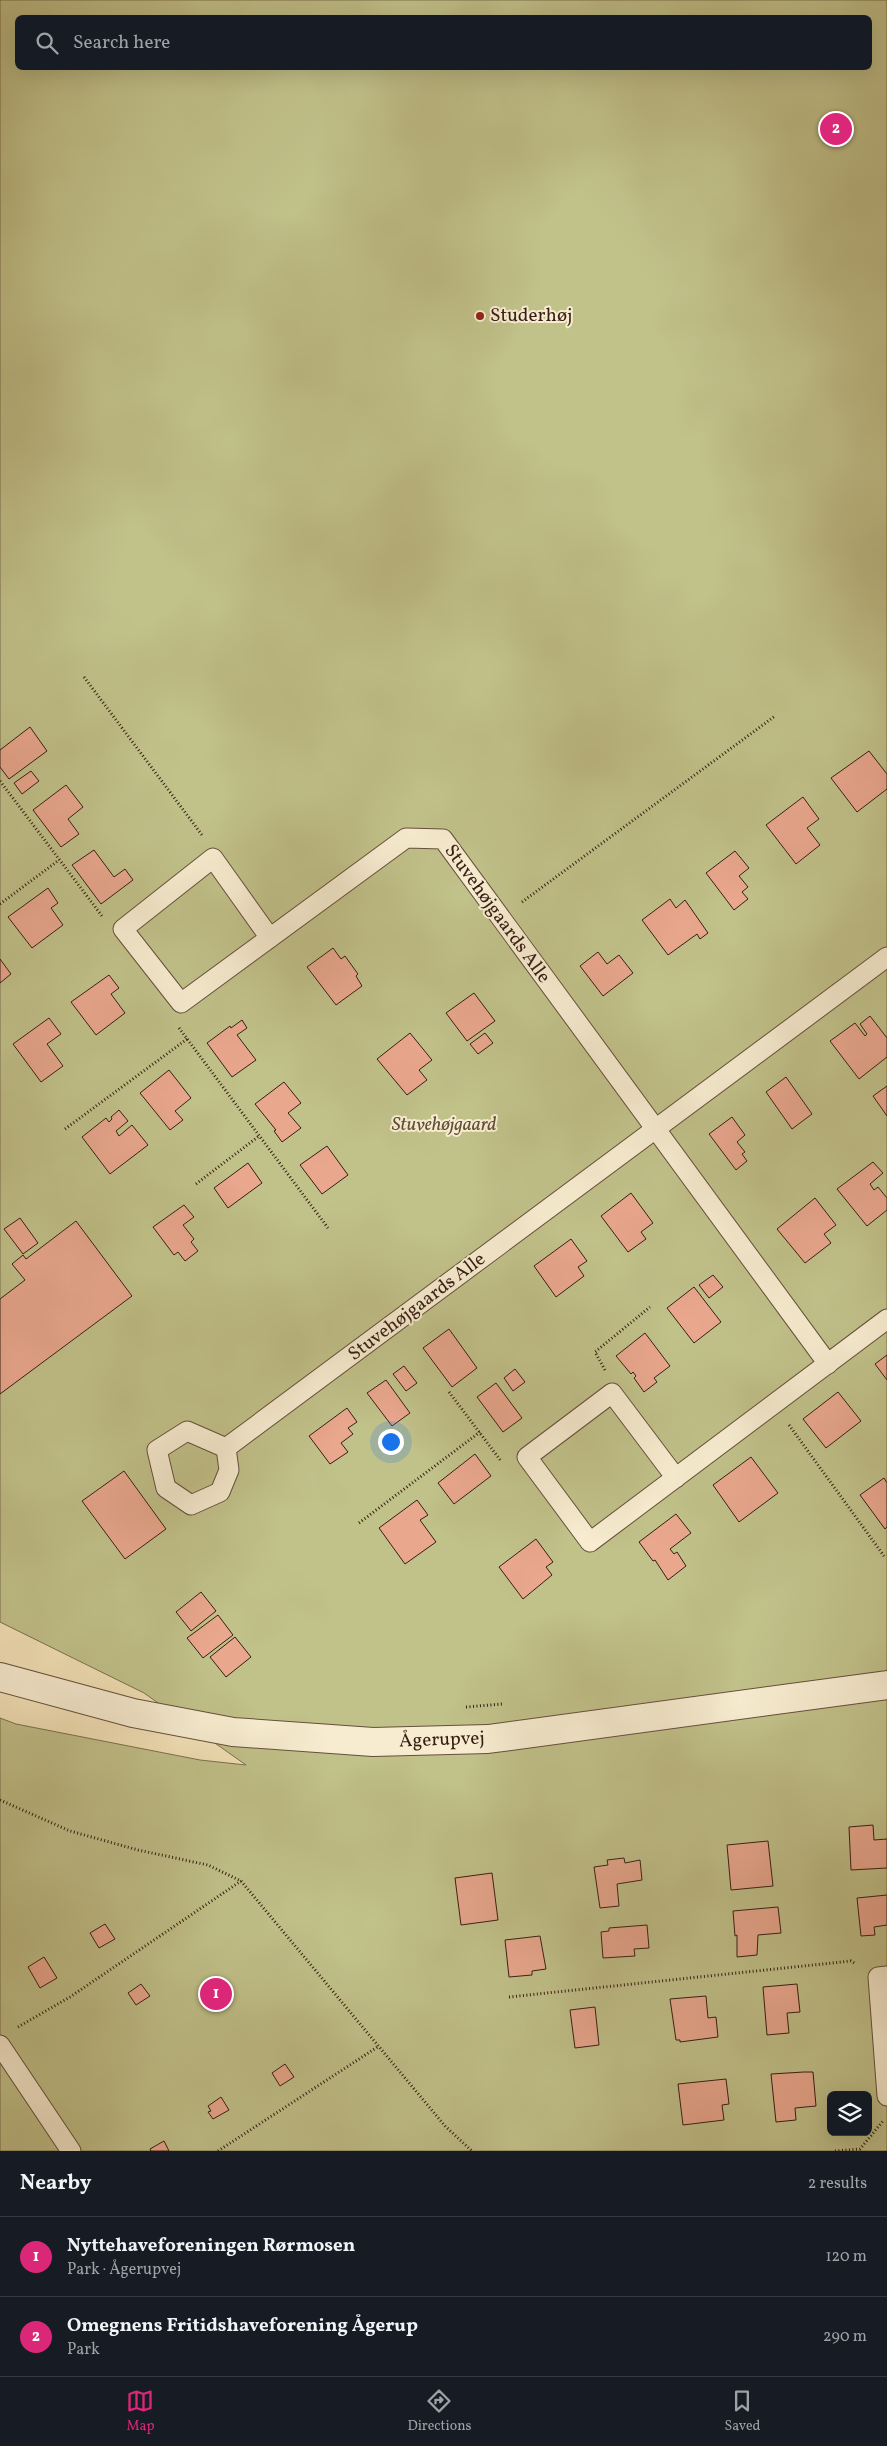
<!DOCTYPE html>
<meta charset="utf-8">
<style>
body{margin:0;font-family:Vollkorn,serif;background:#20242c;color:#f1f3f6}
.controls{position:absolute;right:15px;bottom:15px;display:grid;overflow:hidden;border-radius:8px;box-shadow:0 5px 20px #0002}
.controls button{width:45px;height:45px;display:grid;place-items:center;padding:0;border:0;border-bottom:1px solid #363941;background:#171b24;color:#f1f3f6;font:25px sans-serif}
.you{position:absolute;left:390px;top:1441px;width:18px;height:18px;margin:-12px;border:4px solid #fff;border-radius:50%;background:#1a73e8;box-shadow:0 0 0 8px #1a73e833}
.badge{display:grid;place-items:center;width:32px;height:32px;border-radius:50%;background:#db2777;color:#fff;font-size:16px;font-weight:700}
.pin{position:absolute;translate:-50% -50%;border:2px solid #fff;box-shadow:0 1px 5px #0006}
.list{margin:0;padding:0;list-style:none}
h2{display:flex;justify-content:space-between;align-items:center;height:65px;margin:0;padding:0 20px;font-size:21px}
h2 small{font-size:16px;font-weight:400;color:#9ea1a6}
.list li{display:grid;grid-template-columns:32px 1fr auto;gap:15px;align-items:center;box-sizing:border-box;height:80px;padding:0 20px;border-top:1px solid #363941}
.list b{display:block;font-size:19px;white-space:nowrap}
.list p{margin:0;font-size:16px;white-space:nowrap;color:#9ea1a6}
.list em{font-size:16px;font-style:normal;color:#9ea1a6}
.icon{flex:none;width:28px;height:28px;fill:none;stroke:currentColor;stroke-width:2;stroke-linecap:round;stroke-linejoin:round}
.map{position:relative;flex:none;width:887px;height:2151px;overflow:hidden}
.search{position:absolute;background:#171b24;box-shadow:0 5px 20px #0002;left:15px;right:15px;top:15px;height:55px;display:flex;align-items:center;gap:12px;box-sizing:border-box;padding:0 18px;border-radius:8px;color:#9ea1a6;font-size:19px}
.sheet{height:225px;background:#171b24}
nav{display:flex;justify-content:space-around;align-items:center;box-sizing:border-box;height:70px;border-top:1px solid #363941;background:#171b24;font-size:14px;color:#9ea1a6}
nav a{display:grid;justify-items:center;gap:2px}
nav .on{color:#db2777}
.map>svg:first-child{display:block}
</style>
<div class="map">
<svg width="887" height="2151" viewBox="0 0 887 2151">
<rect width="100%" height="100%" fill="#f3e1b7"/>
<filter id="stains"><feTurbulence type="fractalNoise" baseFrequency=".004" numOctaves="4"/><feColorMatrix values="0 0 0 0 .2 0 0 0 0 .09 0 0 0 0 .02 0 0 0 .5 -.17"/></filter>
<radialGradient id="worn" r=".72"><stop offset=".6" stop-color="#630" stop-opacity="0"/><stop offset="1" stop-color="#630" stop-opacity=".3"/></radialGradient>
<path fill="#c1c18a" stroke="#7c704e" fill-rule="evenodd" d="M0 0H887V2151H0V1718L16 1724 200 1760 246 1765 144 1693 0 1622ZM18 18H870V68H18ZM831 2095H868V2132H831Z"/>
<g fill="#e9a78e" stroke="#371e13">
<polygon points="30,727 47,751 9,779 0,767 0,750"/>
<polygon points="869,751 887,774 887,789 857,812 831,778"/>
<polygon points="31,771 39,781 22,794 14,783"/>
<polygon points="66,785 83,807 68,819 79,834 61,847 33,810"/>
<polygon points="803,797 819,819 807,828 820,845 796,864 766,825"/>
<polygon points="94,850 114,877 125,869 133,880 101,904 72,865"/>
<polygon points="735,851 749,868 739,876 748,887 742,892 748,899 734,910 706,873"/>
<polygon points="48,888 58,903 51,908 63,925 32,948 8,917"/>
<polygon points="670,899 676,908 685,900 708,933 700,939 697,934 668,955 642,920"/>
<polygon points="333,948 341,959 345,956 358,974 356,976 362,986 336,1005 307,967"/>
<polygon points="598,952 607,964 619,955 633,973 603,996 580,966"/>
<polygon points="0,959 11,974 0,983"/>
<polygon points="109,975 119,988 111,994 125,1013 96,1035 71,1002"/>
<polygon points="474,993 495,1021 467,1041 446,1013"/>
<polygon points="870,1016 887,1038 887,1057 859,1079 830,1041 855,1023 865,1036 867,1034 860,1024"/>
<polygon points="49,1018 61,1034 47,1044 63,1066 41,1082 13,1044"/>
<polygon points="242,1020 247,1028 237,1035 256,1060 232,1077 207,1043 230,1026 231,1028"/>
<polygon points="410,1033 432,1060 419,1070 427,1080 407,1095 377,1059"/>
<polygon points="485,1033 493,1043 478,1054 470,1044"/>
<polygon points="169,1070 191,1098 175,1111 183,1120 170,1130 140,1093"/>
<polygon points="786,1077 812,1114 792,1129 766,1092"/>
<polygon points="284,1082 301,1103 288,1113 301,1128 282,1142 274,1131 276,1130 255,1104"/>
<polygon points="887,1086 887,1116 873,1096"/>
<polygon points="119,1110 128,1121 116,1131 119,1136 132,1125 148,1145 110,1174 82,1137 106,1118 109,1122 112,1119 111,1117"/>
<polygon points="732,1117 745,1135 737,1142 745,1152 742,1154 747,1161 736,1170 709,1134"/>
<polygon points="327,1146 348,1175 322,1194 300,1165"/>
<polygon points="873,1162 883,1173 870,1184 874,1190 878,1187 887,1198 887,1210 867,1226 837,1189"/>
<polygon points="248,1163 262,1183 228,1208 214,1188"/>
<polygon points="631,1193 653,1223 641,1232 646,1239 628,1252 601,1216"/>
<polygon points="815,1198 836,1225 824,1234 831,1243 805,1263 777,1229"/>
<polygon points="184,1205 194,1217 183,1225 194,1239 191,1242 198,1251 185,1261 178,1252 174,1255 153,1227"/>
<polygon points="20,1218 38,1243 23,1254 4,1229"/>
<polygon points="76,1221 132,1296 0,1394 0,1299 25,1280 12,1264 23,1255 26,1259"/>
<polygon points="571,1239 587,1261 578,1267 584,1276 556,1297 534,1266"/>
<polygon points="713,1275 723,1287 709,1298 699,1285"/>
<polygon points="694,1287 721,1322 694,1343 667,1308"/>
<polygon points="449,1329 477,1368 452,1387 423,1348"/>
<polygon points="645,1333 670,1366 654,1378 657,1382 644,1392 634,1378 636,1376 633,1372 631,1374 616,1356"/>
<polygon points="887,1355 887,1380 875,1364"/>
<polygon points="404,1366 417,1383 406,1391 393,1374"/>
<polygon points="515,1369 525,1382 513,1391 504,1378"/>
<polygon points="386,1380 410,1413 392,1426 367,1393"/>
<polygon points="496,1383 522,1418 503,1432 477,1397"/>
<polygon points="838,1392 861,1421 826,1448 803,1419"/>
<polygon points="347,1408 357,1422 348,1428 353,1434 341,1443 348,1452 330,1464 309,1436"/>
<polygon points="475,1454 491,1476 454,1504 438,1483"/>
<polygon points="751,1457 778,1493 739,1522 713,1485"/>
<polygon points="124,1471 166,1529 125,1559 82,1501"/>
<polygon points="884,1478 887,1483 887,1527 885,1529 860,1495"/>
<polygon points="417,1500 428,1515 420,1520 436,1542 405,1564 379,1528"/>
<polygon points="676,1514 691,1533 670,1549 674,1554 677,1552 686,1566 668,1580 655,1560 653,1561 639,1542"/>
<polygon points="536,1539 553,1562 546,1567 552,1575 523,1599 499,1567"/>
<polygon points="201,1592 216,1611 191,1631 176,1612"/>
<polygon points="218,1615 233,1635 203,1658 187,1638"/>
<polygon points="235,1637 251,1657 226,1677 210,1657"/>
<polygon points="873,1825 874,1840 887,1839 887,1868 851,1870 849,1827"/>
<polygon points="768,1841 773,1886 731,1890 727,1845"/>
<polygon points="624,1858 625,1863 640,1860 642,1880 617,1884 619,1906 600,1908 594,1867 608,1865 607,1860"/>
<polygon points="492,1873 498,1920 461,1925 455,1878"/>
<polygon points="887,1895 887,1925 874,1927 875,1935 861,1936 857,1898"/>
<polygon points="778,1907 781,1933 758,1935 757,1955 737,1957 737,1935 735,1936 733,1911"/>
<polygon points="105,1924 115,1939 99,1948 90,1933"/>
<polygon points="647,1925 649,1948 634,1949 635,1956 603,1958 601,1932 609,1931 609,1928"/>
<polygon points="540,1936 546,1969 532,1971 532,1975 509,1977 505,1940"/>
<polygon points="44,1957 57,1978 40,1988 28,1967"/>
<polygon points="141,1984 150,1996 136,2005 128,1993"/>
<polygon points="797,1984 800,2012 787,2013 789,2033 767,2035 763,1987"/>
<polygon points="706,1996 708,2018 716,2017 718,2037 680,2042 680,2040 676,2040 670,1999"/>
<polygon points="595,2007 599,2045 575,2048 570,2010"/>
<polygon points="285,2064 294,2077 280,2086 272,2073"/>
<polygon points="804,2072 813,2072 816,2106 795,2108 796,2120 776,2122 771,2074"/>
<polygon points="726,2079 729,2104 722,2105 724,2120 683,2125 678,2084"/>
<polygon points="221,2097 229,2110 213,2119 208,2112 211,2111 208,2106"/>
<polygon points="164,2141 169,2151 151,2151 150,2149"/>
</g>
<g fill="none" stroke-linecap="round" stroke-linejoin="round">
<defs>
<g id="service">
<polyline points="270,938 213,858 123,929 181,1003 406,838 443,839 828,1364"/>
<polygon points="187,1431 226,1448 229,1470 220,1492 191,1505 166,1488 157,1450"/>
<polyline points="226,1448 887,957"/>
<polyline points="676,1478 612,1393 527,1457 590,1542 887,1319"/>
<polyline points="887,1976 878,1977 887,2096"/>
<polyline points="0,2045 71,2151"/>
</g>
<polyline id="tertiary" points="0,1677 133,1713 233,1732 373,1742 488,1739 887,1685"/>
</defs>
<use href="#service" stroke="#664f3c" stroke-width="21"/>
<use href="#tertiary" stroke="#664f3c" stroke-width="30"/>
<g stroke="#371e13" stroke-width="3" stroke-dasharray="1 2.5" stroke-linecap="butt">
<polyline points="84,677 202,835"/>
<polyline points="0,781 102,916"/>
<polyline points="522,902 775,716"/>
<polyline points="0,904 59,860"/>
<polyline points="179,1028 328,1228"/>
<polyline points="65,1129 187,1039"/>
<polyline points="196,1184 259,1136"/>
<polyline points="605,1370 595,1352 650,1307"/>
<polyline points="449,1392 501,1461"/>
<polyline points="789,1425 884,1556"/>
<polyline points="359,1523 480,1432"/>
<polyline points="466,1707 502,1704"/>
<polyline points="0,1800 70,1831 138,1850 208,1865 241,1881 445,2126 472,2151"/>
<polyline points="509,1997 851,1961 856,1964"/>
<polyline points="18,2027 70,1997 241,1881"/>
<polyline points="218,2151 379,2046"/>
<polyline points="835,2151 860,2149 883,2121"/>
</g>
<use href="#service" stroke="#f7ecd0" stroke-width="19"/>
<use href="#tertiary" stroke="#f7ecd0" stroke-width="28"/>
</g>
<circle fill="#8f2418" stroke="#f7ecd0" stroke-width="2" cx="480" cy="316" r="5"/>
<g text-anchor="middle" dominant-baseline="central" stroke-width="4" stroke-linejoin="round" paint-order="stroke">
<g font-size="19" fill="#371e13" stroke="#f7ecd0" text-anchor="start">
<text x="490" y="316">Studerhøj</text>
</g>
<g font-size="19" fill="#371e13" stroke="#f7ecd0">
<text transform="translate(497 914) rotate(54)">Stuvehøjgaards Alle</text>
<text transform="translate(417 1307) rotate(-37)">Stuvehøjgaards Alle</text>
<text transform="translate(442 1740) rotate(-2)">Ågerupvej</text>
</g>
<g font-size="19" font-style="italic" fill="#604f37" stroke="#f7ecd0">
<text x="444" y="1125">Stuvehøjgaard</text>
</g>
</g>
<rect width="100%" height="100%" filter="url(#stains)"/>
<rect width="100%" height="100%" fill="url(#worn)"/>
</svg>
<div class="controls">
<button><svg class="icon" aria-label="layers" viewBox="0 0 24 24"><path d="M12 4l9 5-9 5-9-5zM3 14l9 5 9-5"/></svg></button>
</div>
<div class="you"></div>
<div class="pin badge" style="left:216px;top:1994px">1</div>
<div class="pin badge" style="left:836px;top:129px">2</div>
<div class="search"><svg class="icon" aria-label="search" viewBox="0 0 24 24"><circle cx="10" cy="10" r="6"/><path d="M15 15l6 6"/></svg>Search here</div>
</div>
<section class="sheet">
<h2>Nearby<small>2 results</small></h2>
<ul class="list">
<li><span class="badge">1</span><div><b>Nyttehaveforeningen Rørmosen</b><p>Park · Ågerupvej</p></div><em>120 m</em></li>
<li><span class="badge">2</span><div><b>Omegnens Fritidshaveforening Ågerup</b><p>Park</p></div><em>290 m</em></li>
</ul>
</section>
<nav>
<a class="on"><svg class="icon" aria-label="map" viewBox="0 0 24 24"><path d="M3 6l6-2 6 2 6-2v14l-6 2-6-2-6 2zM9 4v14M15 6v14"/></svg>Map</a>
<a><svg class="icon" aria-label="directions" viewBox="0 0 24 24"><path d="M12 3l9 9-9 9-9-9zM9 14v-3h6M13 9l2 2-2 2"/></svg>Directions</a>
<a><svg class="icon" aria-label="saved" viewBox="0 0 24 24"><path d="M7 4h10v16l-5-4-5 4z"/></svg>Saved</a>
</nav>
